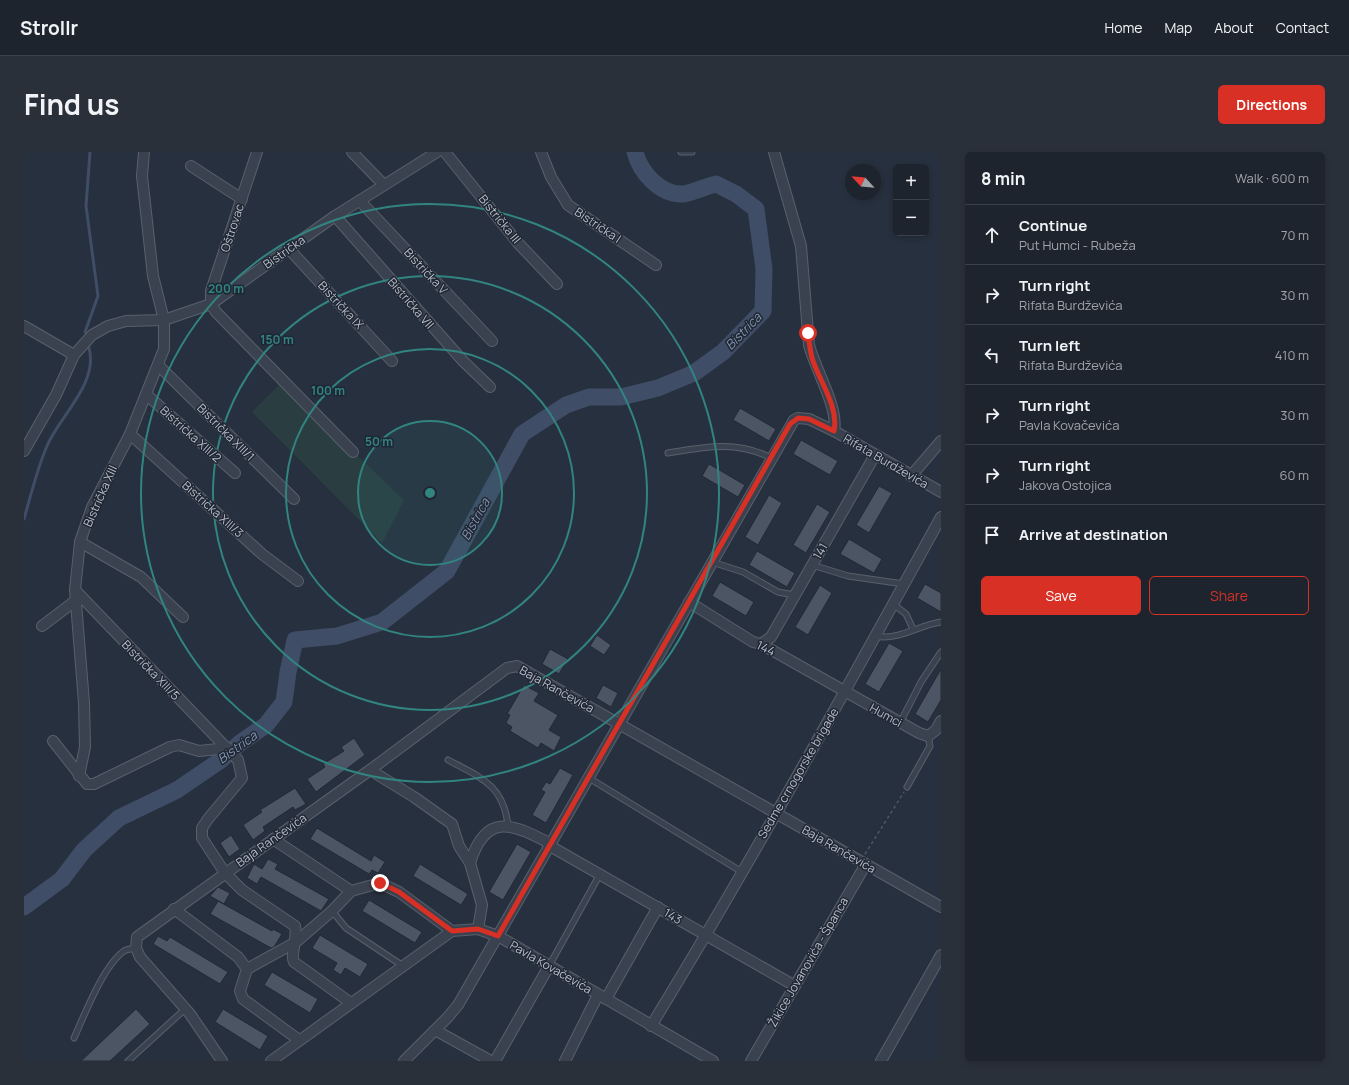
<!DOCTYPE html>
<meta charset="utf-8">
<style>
body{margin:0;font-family:Manrope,sans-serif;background:#2a303a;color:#f1f3f6}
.controls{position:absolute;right:12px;top:12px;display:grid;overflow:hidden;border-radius:6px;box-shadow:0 2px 6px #0003}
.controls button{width:36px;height:36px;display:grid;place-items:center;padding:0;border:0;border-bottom:1px solid #3b414a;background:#1d242e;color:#f1f3f6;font:20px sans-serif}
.compass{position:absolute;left:821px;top:12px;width:36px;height:36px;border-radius:50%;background:#1d242e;box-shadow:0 2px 6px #0003;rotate:296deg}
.stop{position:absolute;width:12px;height:12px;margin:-9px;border:3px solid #d93025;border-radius:50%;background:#fff}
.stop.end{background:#d93025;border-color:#fff;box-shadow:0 1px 4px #0008}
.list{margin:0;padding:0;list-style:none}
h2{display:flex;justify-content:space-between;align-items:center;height:52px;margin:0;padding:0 16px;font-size:17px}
h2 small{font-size:13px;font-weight:400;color:#a0a4aa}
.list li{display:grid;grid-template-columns:26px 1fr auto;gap:12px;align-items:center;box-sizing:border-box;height:60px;padding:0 16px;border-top:1px solid #3b414a}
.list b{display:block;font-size:15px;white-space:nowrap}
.list p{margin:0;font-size:13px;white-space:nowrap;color:#a0a4aa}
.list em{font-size:13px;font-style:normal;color:#a0a4aa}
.actions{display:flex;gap:8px;padding:12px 16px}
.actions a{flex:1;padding:9px 0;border:1px solid #d93025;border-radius:6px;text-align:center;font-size:14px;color:#d93025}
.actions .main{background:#d93025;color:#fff}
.icon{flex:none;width:22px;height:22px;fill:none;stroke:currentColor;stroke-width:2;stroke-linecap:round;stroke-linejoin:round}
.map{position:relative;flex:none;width:917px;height:909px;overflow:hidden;border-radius:6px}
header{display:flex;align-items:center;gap:24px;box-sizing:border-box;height:56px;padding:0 20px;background:#1d242e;border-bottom:1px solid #3b414a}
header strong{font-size:19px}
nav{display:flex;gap:22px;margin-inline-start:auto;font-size:14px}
.intro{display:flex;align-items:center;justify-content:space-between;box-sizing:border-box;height:96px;padding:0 24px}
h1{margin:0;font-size:28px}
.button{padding:10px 18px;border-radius:6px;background:#d93025;color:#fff;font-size:14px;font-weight:700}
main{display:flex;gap:24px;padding:0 24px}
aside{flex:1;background:#1d242e;border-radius:6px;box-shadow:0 2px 6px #0003}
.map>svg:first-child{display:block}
</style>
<header>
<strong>Strollr</strong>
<nav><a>Home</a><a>Map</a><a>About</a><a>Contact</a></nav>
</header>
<div class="intro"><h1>Find us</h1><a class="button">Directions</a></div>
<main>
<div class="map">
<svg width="917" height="909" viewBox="0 0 917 909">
<rect width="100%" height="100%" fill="#27303e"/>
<polygon fill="#2a3e41" points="257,231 380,348 358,391 228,260"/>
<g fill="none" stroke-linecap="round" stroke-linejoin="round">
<g stroke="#3f4d66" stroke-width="3">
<polyline points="61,180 74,144 62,54 66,0"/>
<path d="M0 367C7 343 13 317 23 294 35 265 75 231 65 196"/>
</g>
<path stroke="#3f4d66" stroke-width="17" d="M0 755 38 727 60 698 95 666 153 638 197 608 216 591 242 573 260 550 264 520 271 488 313 484 358 470 423 419 498 282 542 253 565 245H597L634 236 670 221 699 200 739 159 740 117 732 57 712 42 692 32C683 34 667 41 659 42 636 43 616 20 611 0"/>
</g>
<g fill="#4c5564" stroke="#222936">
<polygon points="716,256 752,277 745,289 709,268"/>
<polygon points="777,288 814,309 806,323 769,302"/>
<polygon points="685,312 721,333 714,345 678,324"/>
<polygon points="855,334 868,341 845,381 832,373"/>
<polygon points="745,343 758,351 734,393 721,385"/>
<polygon points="793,352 806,360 782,401 769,393"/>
<polygon points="825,387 858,407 850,421 816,402"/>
<polygon points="733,399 771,421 763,435 725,413"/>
<polygon points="696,430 730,450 722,464 688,444"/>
<polygon points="901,432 917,441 917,460 893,446"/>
<polygon points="796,433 808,441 784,483 771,475"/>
<polygon points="573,483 587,493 580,503 566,494"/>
<polygon points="865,491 879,499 855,540 841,532"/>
<polygon points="526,497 544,507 535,522 518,512"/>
<polygon points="917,517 917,548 904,570 891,562"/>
<polygon points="500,533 515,541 510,549 534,563 525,578 537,585 530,599 517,591 514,596 486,579 488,575 482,571 486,563 483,562"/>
<polygon points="579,533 594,541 587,555 572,546"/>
<polygon points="330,586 341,603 292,640 283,627 301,615 299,612 320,599 317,595"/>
<polygon points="536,616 549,623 522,671 508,663 521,640 517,638 522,630 526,632"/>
<polygon points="271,636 282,652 271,658 269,655 239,675 241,679 229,688 219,673 238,660 236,658"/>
<polygon points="293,676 347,709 350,703 361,710 354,721 348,718 345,722 286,687"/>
<polygon points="207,683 216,697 205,705 196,691"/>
<polygon points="493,692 507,700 479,748 465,740"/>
<polygon points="244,707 254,712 251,717 305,747 297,759 237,725 233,732 223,726 230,712 238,717"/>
<polygon points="396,712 444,742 437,753 389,724"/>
<polygon points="194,735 206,741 200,752 186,744"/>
<polygon points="345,748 398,780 391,791 338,759"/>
<polygon points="194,749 248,779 249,777 258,782 250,795 247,796 186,762"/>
<polygon points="296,783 344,812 336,825 321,816 317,823 309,818 313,811 288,796"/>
<polygon points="134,784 143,789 146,785 204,820 196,832 129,792"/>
<polygon points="248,820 294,847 286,861 240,833"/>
<polygon points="112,857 126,872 86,909 57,909"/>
<polygon points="199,857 244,884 236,898 191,870"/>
</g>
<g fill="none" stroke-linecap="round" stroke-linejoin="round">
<defs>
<g id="lane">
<polyline points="657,0 668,0"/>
<path d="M644 301C680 295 713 288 747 306"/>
<polyline points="688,410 719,420 754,440 770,443"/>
<polyline points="788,413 824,424 880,432"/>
<polyline points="869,452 882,462 889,477"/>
<path d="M851 484C874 489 895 473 917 470"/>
<polyline points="876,571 897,530 917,500"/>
<path d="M424 608C456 625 480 633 484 674"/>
<polyline points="565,626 718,720"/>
<polyline points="883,635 906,594 904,584"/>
<polyline points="308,759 322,776 379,814"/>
<polyline points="525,814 576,722"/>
<path d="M50 886C61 862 79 814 100 799 103 797 108 797 112 796"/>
<polyline points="104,909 161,857"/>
</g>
<g id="street">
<polyline points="328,0 360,33"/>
<polyline points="421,0 494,91 533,132"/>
<polyline points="517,0 527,25 544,53 632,113"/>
<path d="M750 0 777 94 785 193C791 217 815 256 810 279"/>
<polyline points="167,14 218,47"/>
<polyline points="336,49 468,189"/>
<polyline points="311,64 439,209 466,235"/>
<polyline points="265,97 368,209"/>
<polyline points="187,152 192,160 329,300"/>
<polyline points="187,152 187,139 233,0"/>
<polyline points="0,174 50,203"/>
<polyline points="134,213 270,347"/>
<polyline points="123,243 211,321"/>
<polyline points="106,282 238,402 274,429"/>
<polyline points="0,299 32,243 50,203 68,183 84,174 102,169 140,168 187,152 311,64 413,0"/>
<polyline points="887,324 917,289"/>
<polyline points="56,390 117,425 159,465"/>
<path d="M51 438 214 608 218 626 184 667 178 676V686L201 721 218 738 271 774C274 786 266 803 270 810L327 851"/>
<polyline points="665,450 729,490 737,492 895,581 904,584 912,578 917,569"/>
<polyline points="18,474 51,449"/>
<polyline points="737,492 747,485 851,303"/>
<polyline points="29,589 63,632 70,632 146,595 155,593 175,599 204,596"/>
<polyline points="346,618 390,645 428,672 435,694 446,711 458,753 454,777"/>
<polyline points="55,624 61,595 60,551 51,438 56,390 68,355 106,282 140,197 140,168 129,124 118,24 120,0"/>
<polyline points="249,687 327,739 356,731 375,740 428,779"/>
<polyline points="526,694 771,834"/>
<path d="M446 711C462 659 489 672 527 692"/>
<polyline points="150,757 214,805 223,817 216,839 219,847 275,888"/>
<polyline points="223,817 272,790 308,759 327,739"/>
<polyline points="582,847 634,755"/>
<path d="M627 874C729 707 823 536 917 365"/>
<polyline points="411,878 467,909"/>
<polyline points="198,909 166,862 116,805 112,796 113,785 346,618 483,516 493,514 917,755"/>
<polyline points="247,909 428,779 454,777 474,784 689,909"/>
<polyline points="380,909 424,865 434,853 770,268 774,266 785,267 810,279 917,340"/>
<polyline points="471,909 525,814"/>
<polyline points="541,909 574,843"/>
<polyline points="727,909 842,712"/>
<polyline points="857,909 917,803"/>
</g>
</defs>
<use href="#lane" stroke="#59606c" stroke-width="7"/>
<use href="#street" stroke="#59606c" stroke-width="12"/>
<polyline stroke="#495b5e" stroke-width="1.5" stroke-dasharray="3 3" stroke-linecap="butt" points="841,702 880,640"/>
<use href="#lane" stroke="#3b424f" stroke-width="5"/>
<use href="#street" stroke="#3b424f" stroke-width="10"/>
</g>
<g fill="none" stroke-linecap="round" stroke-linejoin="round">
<path stroke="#d93025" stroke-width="5" d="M356 731 375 740 428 779 454 777 474 784 766 272 774 266 785 267 810 279C815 254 795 229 788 206 786 198 785 189 784 181"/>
</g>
<circle cx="406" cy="341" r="72" fill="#318480" fill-opacity=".12"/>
<g fill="none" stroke="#318480" stroke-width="2">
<circle cx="406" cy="341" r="72"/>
<circle cx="406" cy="341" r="144"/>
<circle cx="406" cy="341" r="217"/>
<circle cx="406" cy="341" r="289"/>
</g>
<g text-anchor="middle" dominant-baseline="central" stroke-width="3" stroke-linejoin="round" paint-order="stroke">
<g font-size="12" fill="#b8bec9" stroke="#202734">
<text transform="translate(476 67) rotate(51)">Bistrička III</text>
<text transform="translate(574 73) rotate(34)">Bistrička I</text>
<text transform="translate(208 76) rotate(-72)">Oštrovac</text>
<text transform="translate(260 100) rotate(-35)">Bistrička</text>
<text transform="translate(402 119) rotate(47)">Bistrička V</text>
<text transform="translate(387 151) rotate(49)">Bistrička VII</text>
<text transform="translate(317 153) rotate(47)">Bistrička IX</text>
<text transform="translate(202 280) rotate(45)">Bistrička XIII/1</text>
<text transform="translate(167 282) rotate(42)">Bistrička XIII/2</text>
<text transform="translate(862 309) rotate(30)">Rifata Burdževića</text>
<text transform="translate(76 344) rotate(-66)">Bistrička XIII</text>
<text transform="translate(189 357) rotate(42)">Bistrička XIII/3</text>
<text transform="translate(796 399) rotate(-60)">141</text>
<text transform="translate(742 496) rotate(26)">144</text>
<text transform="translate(127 518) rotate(46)">Bistrička XIII/5</text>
<text transform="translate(533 537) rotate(29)">Baja Rančevića</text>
<text transform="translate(862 563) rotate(29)">Humci</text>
<text transform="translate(774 621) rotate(-60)">Sedme crnogorske brigade</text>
<text transform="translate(247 688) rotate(-35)">Baja Rančevića</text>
<text transform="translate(815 697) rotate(30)">Baja Rančevića</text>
<text transform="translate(649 764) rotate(30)">143</text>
<text transform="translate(784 810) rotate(-60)">Žikice Jovanovića - Španca</text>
<text transform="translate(527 815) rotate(30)">Pavla Kovačevića</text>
</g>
<g font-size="13" font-style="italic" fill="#8293ae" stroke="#202734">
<text transform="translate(719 179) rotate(-46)">Bistrica</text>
<text transform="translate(451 367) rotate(-61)">Bistrica</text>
<text transform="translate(213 595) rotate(-36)">Bistrica</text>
</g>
</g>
<circle cx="406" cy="341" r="6" fill="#318480" stroke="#202734" stroke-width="2"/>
<g font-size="12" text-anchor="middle" font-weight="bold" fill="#318480" stroke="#202734" stroke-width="3" stroke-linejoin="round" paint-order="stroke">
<text x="202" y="141">200 m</text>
<text x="253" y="192">150 m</text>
<text x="304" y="243">100 m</text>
<text x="355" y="294">50 m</text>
</g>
</svg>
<div class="controls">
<button>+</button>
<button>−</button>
</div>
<svg class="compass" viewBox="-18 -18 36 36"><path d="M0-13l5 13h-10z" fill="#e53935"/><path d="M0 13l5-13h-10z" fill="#a0a4aa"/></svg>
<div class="stop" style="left:784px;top:181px"></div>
<div class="stop end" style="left:356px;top:731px"></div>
</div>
<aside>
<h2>8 min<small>Walk · 600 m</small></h2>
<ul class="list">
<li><svg class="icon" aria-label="ahead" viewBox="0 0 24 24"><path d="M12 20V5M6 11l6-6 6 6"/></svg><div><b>Continue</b><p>Put Humci - Rubeža</p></div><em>70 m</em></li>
<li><svg class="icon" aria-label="right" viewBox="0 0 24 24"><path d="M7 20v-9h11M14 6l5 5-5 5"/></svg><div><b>Turn right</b><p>Rifata Burdževića</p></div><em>30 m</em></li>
<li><svg class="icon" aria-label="left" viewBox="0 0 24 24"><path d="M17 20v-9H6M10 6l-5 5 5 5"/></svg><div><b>Turn left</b><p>Rifata Burdževića</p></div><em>410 m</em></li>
<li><svg class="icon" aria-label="right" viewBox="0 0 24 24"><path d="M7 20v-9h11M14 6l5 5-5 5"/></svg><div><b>Turn right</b><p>Pavla Kovačevića</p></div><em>30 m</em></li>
<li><svg class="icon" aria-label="right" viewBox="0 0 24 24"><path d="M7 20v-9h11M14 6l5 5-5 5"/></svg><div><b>Turn right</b><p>Jakova Ostojica</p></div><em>60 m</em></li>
<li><svg class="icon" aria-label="arrive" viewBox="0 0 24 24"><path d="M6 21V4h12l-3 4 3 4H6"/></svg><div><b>Arrive at destination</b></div></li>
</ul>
<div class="actions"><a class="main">Save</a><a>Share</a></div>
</aside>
</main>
